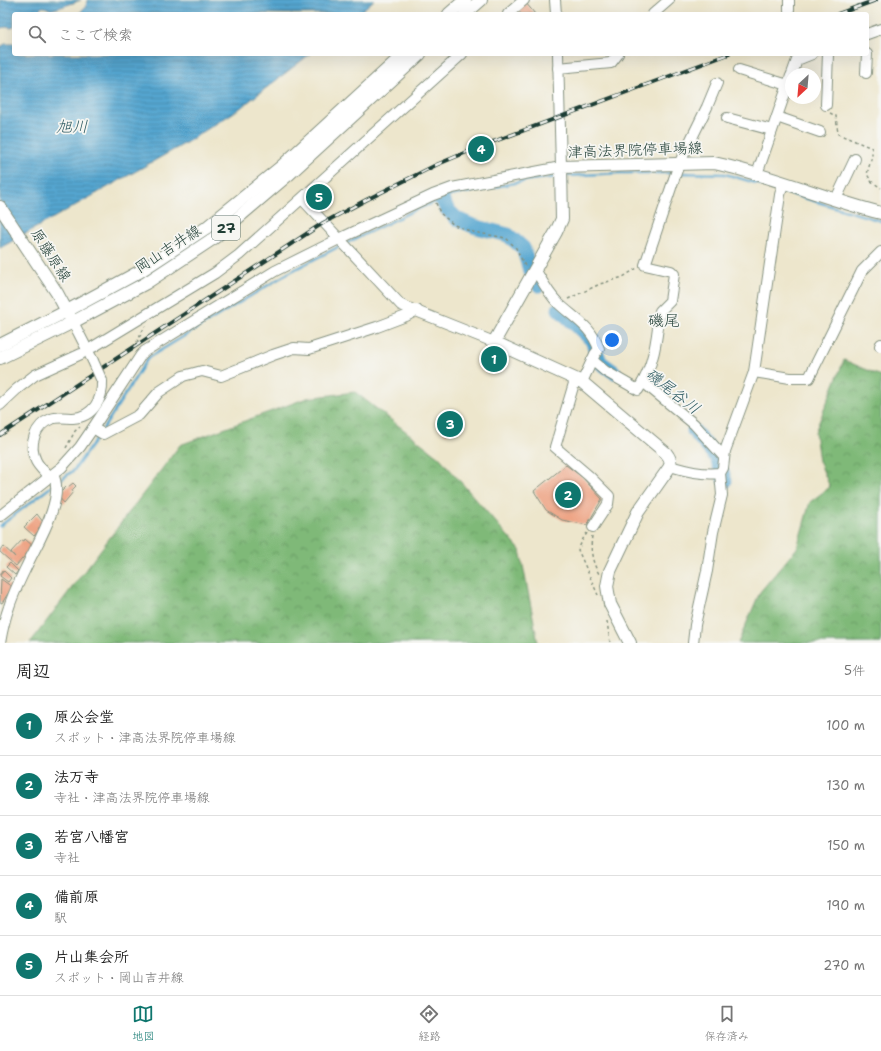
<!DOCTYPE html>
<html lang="ja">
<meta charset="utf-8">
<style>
body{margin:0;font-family:"Shantell Sans","Klee One",sans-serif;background:#f6f6f6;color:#222}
.compass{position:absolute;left:785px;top:68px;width:36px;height:36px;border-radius:50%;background:#fff;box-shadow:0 4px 16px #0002;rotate:206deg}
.you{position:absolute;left:612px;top:340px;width:14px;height:14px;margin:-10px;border:3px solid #fff;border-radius:50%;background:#1a73e8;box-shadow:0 0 0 6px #1a73e833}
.badge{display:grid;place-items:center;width:26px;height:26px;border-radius:50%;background:#0f766e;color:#fff;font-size:13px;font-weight:700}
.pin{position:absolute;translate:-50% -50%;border:2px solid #fff;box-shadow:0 1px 4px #0006}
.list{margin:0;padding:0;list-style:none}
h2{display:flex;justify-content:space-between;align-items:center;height:52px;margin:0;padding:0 16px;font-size:17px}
h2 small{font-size:13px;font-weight:400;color:#767676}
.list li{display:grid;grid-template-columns:26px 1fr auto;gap:12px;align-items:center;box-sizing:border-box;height:60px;padding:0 16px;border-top:1px solid #e0e0e0}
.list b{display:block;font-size:15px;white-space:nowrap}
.list p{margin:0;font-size:13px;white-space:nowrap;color:#767676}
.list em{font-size:13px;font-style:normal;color:#767676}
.icon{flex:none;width:22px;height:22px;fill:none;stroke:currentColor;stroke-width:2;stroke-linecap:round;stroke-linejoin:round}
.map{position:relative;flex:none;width:881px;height:643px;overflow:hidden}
.search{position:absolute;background:#fff;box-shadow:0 4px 16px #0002;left:12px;right:12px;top:12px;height:44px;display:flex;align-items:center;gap:10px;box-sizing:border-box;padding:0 14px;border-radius:4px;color:#767676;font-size:15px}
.sheet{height:352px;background:#fff}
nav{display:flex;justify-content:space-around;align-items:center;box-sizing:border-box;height:56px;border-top:1px solid #e0e0e0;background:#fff;font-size:11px;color:#767676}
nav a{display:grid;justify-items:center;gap:2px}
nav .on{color:#0f766e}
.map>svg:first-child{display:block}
</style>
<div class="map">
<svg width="881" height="643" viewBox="0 0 881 643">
<defs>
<pattern id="forest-crowns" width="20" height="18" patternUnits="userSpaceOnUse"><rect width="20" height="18" fill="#7fb978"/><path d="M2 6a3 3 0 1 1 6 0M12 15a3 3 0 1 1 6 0" fill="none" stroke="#679863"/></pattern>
<pattern id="water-rules" width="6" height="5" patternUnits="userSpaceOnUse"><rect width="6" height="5" fill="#55a6d0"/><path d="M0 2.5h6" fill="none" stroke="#4688aa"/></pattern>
</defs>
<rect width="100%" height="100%" fill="#f6f6f2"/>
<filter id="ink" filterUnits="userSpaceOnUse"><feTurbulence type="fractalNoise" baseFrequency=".025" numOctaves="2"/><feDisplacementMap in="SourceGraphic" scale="8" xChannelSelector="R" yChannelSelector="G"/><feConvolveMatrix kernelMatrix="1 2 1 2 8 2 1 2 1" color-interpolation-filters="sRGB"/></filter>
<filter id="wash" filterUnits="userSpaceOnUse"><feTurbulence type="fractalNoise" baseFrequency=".012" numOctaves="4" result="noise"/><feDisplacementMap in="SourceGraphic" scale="16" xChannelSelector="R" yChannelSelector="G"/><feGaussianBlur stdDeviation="0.9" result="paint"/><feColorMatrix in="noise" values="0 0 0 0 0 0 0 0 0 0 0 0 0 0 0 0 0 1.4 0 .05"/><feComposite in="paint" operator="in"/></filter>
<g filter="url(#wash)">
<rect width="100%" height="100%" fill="#ede6cc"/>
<g fill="url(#forest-crowns)" stroke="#4f7b56">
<polygon points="844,360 881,376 881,643 738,643 760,592 797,548 810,502 830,487 819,461 815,432"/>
<polygon points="355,392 439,457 520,550 538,643 30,643 180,445 307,398"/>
</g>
<g fill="url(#water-rules)" stroke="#3a7282">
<path d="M0 0H81C71 4 61 7 51 10L45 7H42L36 13 14 14V26L12 28 6 27 0 28Z"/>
<polygon points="87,0 374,0 358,14 79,14 86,6"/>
<polygon points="5,44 14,44 14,54 310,54 239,109 184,144 0,248 0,47"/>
</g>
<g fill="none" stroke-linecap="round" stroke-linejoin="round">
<g stroke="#55a6d0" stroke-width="2.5">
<polyline points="679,173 725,174 779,190"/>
<polyline points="565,176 618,173 674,173"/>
<polyline points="784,192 881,221"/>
<polyline points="347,243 415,210 450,196 530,180 558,177"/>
<polyline points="103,429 148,358 290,272 342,245"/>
<polyline points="58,482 74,470 99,435"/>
<polyline points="0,526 52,486"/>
</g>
<g stroke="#55a6d0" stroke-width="15">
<polyline points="442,200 447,209 457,219 473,226 508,235 523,248 530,270 539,285"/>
<polyline points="559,309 592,340 600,362 614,372"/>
<polyline points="694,431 717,458 725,481"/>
</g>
</g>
<g id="blocks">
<g fill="#eea586">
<polygon points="526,3 535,14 521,14 518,10"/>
<polygon points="322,184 333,196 316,211 305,199"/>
<polygon points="493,351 501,355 495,367 487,363"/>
<polygon points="451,415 456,416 455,418 457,419 455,424 451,425 447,434 443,432"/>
<polygon points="566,465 582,477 602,499 587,525 562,520 546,510 534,491"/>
<polygon points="73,483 76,486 72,490 73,492 64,503 58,496 59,494 67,486 68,487"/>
<polygon points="37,514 43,522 41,524 43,526 38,530 39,530 34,536 24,527"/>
<polygon points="25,539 33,546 16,566 0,552 0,550 3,546 15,557 11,552 22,540 24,541"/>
<polygon points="10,563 18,571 15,575 6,567"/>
<polygon points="3,570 11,578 8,582 0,576"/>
<polygon points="1,579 12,587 2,603 0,602"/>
</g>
</g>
</g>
<g filter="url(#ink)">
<use href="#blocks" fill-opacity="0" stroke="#869280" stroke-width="1"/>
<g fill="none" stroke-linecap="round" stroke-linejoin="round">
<defs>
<g id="minor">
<polyline points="555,0 556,14"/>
<polyline points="789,10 789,0"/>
<polyline points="508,14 524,0"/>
<polyline points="653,14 669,0"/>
<polyline points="867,34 881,29"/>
<polyline points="558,68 611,63 618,54"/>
<polyline points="739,70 788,85"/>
<polyline points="866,73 867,54"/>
<polyline points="792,74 797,60 812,54"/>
<polyline points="826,105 828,54"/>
<polyline points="777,117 820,132"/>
<polyline points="727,118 772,130"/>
<polyline points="757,174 791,76"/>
<polyline points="302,199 401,305 494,342"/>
<polyline points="836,199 855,159"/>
<path d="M535 269C542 281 548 293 558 303 575 319 591 326 599 349L595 354 582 382"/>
<polyline points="73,322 93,361"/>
<polyline points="880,346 881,344"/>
<polyline points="93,347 215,273 239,255 462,54"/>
<path d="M592 360 605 371 638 390C654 367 657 338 660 311L670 301 674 274 671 271 645 265 679 164 707 107 717 83"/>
<polyline points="754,372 790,378 809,378 862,271 881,252"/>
<polyline points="575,380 555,447 589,476 609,496 608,504 593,527"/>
<polyline points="643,382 694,424 724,457"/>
<polyline points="0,405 17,389 35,375 81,354"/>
<polyline points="93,428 103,434 139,415 159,392 183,376 202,371 221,376 273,355 294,348 309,349 377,327 406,316 417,310"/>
<path d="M670 466C687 471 702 475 720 473L723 468 725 451 754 372 780 195 783 183"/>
<path d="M50 478C45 472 39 467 36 461 28 445 35 425 51 419 58 416 66 418 73 418 93 417 103 399 102 381"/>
<polyline points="0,516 62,467 80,447 93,428 141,355 145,351 275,271 339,239 433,195 452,188 561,167 558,54"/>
<path d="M0 643C2 631 5 618 9 607 14 591 23 574 30 559 40 539 65 496 53 475"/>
<polyline points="693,643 695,625 707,571 713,532 722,495 720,473"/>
</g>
<g id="major">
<polyline points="449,14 465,0"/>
<polyline points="465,14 481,0"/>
<polyline points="0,207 57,293 70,317"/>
<polyline points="0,345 67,311 139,272 206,228 281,167 404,54"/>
<polyline points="0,358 73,322 146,283 214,238 288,175 420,54"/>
<path d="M630 643 610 604 607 586 610 571 638 512 669 468C672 462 670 458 666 453L582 382 494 342 556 232 562 219 561 167 714 163C771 175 825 199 881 213"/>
</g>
</defs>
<use href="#minor" stroke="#869280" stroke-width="12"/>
<use href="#major" stroke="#869280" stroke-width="14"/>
<g stroke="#869280" stroke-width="1.5" stroke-dasharray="3 3" stroke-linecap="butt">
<polyline points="830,113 836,116 838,134 872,148 872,156 867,174 871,181 881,188"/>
<polyline points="436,203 440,213 454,225 473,232 506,238 516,248 525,266"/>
<polyline points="568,299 600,284 623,277 637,268"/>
<polyline points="134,348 145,326"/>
<polyline points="66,448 75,431 80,427"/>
<polyline points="587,533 583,539 578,550 598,595"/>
<path d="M592 536C590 550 592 562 599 574"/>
<polyline points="607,621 610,643"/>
</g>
<use href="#minor" stroke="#fff" stroke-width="10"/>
<use href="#major" stroke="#fff" stroke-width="12"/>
<defs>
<g id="rail">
<polyline points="838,14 876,0"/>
<polyline points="0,435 323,223 366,200 436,165 479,147 729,54"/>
</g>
</defs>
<use href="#rail" stroke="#1f3d34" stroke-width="4"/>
<use href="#rail" stroke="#f6f6f2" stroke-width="2.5" stroke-dasharray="8" stroke-linecap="butt"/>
<defs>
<polyline id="minor-bridge" points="93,361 102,381"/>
</defs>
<use href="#minor-bridge" stroke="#869280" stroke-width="12" stroke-linecap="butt"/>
<use href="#minor-bridge" stroke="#fff" stroke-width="10"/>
</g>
</g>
<g text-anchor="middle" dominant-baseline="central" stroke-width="3.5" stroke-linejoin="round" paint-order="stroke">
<rect fill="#f6f6f2" stroke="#60746d" stroke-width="1" x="212" y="216" width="28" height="24" rx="3"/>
<g font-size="14" font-weight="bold" fill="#1f3d34">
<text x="226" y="228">27</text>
</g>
<g font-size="15" fill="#1f3d34" stroke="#f6f6f2">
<text transform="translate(635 150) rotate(-2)">津高法界院停車場線</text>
<text transform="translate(168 249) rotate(-33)">岡山吉井線</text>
<text transform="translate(51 255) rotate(57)">原藤原線</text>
</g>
<g font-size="16" font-style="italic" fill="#2f5c63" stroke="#f6f6f2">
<text x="72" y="126">旭川</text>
<text transform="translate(673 391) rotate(38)">磯尾谷川</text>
</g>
<g font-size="16" fill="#1f3d34" stroke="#f6f6f2">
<text x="664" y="320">磯尾</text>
</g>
</g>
</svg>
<svg class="compass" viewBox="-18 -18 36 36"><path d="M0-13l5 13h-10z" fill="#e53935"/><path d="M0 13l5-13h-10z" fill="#767676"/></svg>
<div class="you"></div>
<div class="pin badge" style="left:494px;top:359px">1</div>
<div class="pin badge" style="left:568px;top:495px">2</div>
<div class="pin badge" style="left:450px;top:424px">3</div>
<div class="pin badge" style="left:481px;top:149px">4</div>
<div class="pin badge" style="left:319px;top:197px">5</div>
<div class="search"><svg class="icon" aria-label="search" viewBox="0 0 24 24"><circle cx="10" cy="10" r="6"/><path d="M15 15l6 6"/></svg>ここで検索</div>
</div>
<section class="sheet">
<h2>周辺<small>5件</small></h2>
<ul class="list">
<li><span class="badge">1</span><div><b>原公会堂</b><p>スポット · 津高法界院停車場線</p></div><em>100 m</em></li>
<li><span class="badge">2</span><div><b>法万寺</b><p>寺社 · 津高法界院停車場線</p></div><em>130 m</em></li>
<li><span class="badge">3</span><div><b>若宮八幡宮</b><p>寺社</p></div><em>150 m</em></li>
<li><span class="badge">4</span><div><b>備前原</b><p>駅</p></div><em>190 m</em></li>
<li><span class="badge">5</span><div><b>片山集会所</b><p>スポット · 岡山吉井線</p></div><em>270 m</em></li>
</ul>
</section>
<nav>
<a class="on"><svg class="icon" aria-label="map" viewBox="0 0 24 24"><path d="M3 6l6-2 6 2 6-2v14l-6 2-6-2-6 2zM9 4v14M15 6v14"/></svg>地図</a>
<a><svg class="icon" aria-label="directions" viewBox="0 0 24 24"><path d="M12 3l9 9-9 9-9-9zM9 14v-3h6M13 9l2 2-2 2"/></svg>経路</a>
<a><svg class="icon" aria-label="saved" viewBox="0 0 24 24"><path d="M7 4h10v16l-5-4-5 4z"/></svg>保存済み</a>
</nav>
